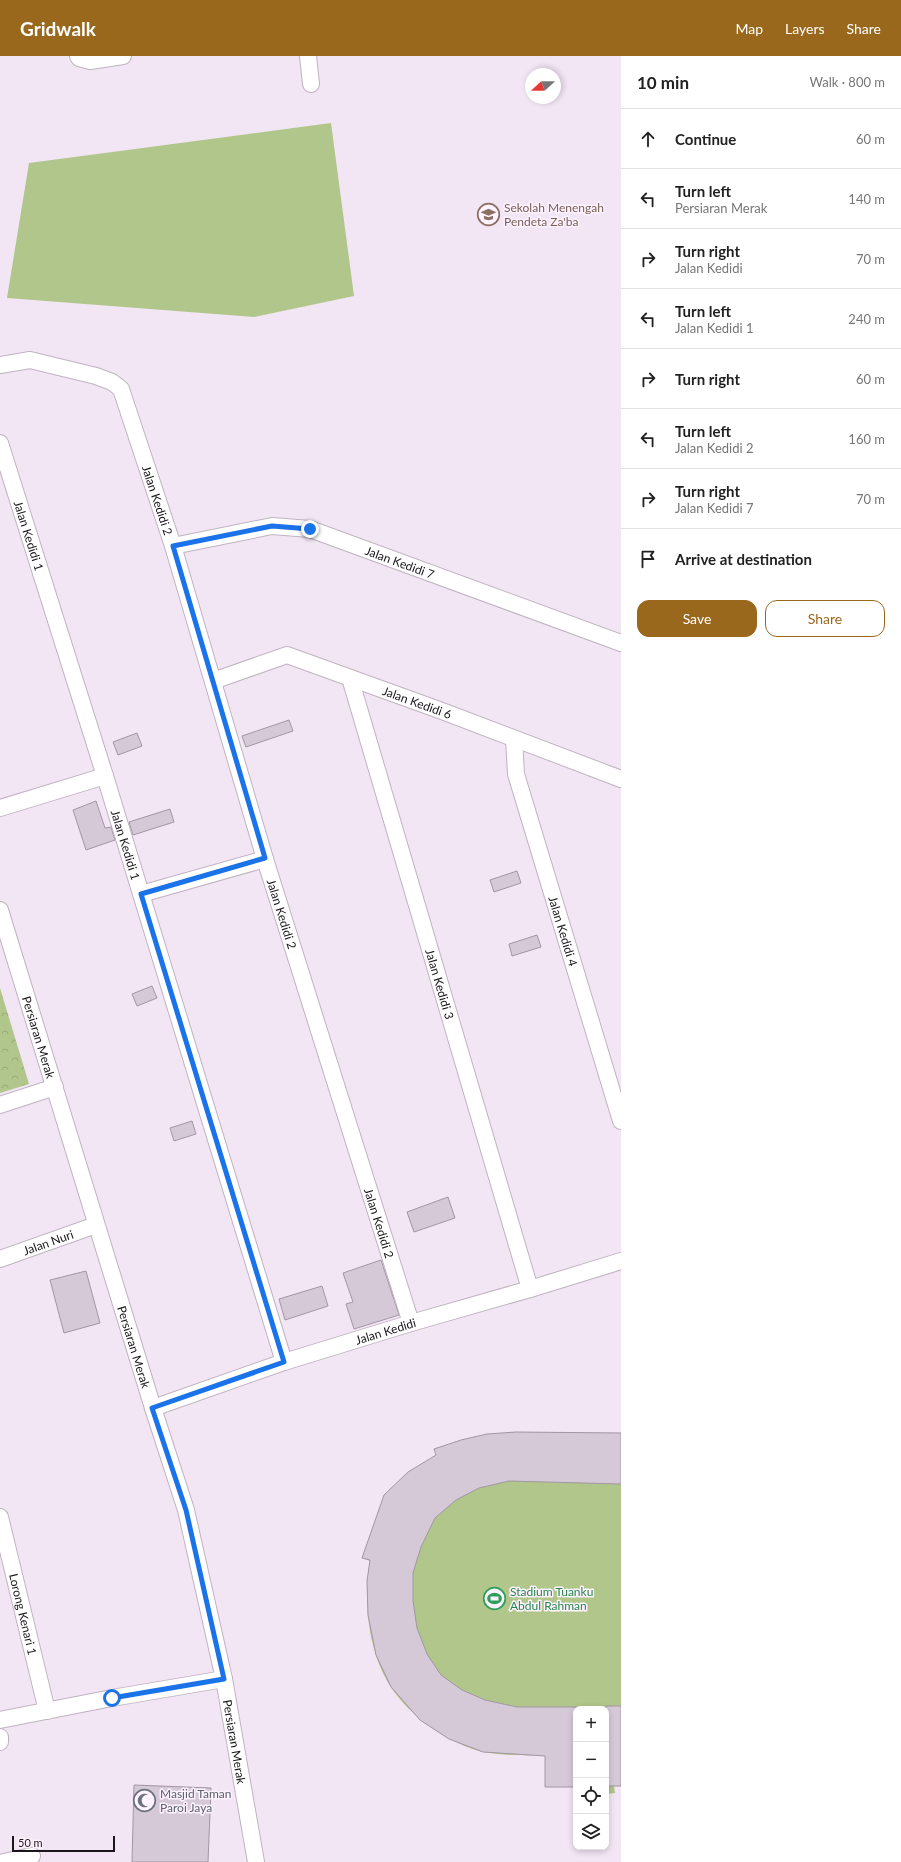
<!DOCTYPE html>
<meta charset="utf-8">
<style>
body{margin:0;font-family:Lato,sans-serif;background:#f2f2f2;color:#222}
.controls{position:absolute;right:12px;bottom:12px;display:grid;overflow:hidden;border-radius:8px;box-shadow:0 2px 6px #0003}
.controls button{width:36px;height:36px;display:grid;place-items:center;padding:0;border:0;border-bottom:1px solid #e0e0e0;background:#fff;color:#222;font:20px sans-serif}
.compass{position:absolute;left:525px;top:12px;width:36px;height:36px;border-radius:50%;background:#fff;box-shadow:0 2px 6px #0003;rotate:249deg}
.scale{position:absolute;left:12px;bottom:10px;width:103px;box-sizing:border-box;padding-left:4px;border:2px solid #1a161b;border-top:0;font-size:11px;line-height:14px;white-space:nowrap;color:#1a161b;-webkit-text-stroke:3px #fef3ff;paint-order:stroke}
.stop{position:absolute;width:12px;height:12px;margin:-9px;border:3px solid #1a73e8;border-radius:50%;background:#fff}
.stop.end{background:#1a73e8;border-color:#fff;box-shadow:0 1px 4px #0008}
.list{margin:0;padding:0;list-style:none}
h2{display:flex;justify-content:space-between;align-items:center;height:52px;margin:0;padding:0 16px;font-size:17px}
h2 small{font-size:13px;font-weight:400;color:#767676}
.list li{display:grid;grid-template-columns:26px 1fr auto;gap:12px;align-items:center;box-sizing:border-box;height:60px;padding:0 16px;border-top:1px solid #e0e0e0}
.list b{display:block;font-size:15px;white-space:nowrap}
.list p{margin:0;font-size:13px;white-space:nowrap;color:#767676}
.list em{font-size:13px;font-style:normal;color:#767676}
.actions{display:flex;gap:8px;padding:12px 16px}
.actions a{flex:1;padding:9px 0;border:1px solid #9a681c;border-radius:12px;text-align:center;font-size:14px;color:#9a681c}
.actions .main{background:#9a681c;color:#fff}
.icon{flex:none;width:22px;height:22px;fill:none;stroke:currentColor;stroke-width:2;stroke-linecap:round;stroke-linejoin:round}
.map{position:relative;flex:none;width:621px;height:1806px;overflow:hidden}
header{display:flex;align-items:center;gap:24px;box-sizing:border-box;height:56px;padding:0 20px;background:#9a681c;color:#fff}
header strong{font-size:19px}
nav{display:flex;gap:22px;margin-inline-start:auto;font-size:14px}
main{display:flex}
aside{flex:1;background:#fff}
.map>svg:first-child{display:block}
</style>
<header>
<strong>Gridwalk</strong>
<nav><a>Map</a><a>Layers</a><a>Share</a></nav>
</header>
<main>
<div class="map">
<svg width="621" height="1806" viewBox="0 0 621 1806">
<defs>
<pattern id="park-crowns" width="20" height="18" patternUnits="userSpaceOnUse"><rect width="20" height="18" fill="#b1c68a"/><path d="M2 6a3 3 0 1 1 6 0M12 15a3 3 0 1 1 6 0" fill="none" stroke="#98a976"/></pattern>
</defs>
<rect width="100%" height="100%" fill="#f2e5f4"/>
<polygon fill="url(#park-crowns)" points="0,932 29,1028 0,1037"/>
<g fill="#b1c68a">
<polygon points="331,67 354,240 254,261 7,242 29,107"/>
<path d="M516 1376 621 1377V1730H614L615 1737 606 1738V1653H576V1731H545V1700C525 1699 504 1700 484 1696 451 1689 409 1660 391 1631 368 1596 363 1545 370 1505L362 1502 384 1439 436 1399 434 1393C463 1383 486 1378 516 1376Z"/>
</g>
<g fill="#d6c9d7" stroke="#a396a4">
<polygon points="289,664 293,675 246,691 242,680"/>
<polygon points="137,677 142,690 118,699 113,686"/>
<polygon points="96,745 105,772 111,771 115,784 86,794 73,754"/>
<polygon points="170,753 174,766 133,779 129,766"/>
<polygon points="517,815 521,827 494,836 490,824"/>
<polygon points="537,879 541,891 512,900 509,888"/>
<polygon points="152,930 157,942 137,950 132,938"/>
<polygon points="192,1065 196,1078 174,1085 170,1072"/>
<polygon points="448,1141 455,1162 414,1176 407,1156"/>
<polygon points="381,1204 399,1259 354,1273 346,1248 353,1246 343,1217"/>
<polygon points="86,1215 100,1267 64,1277 50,1224"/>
<polygon points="322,1230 328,1250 285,1264 279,1243"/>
<polygon points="516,1376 621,1377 621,1428 509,1425 479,1432 456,1444 435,1462 421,1491 413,1517 413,1545 417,1572 427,1598 441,1619 462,1634 485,1644 517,1651 576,1651 576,1731 545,1731 545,1700 483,1696 449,1683 420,1664 391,1631 376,1599 368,1559 367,1525 370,1504 362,1502 384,1439 408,1416 436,1399 434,1393 461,1384 487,1378"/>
<rect x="606" y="1650" width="15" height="80"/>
<polygon points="134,1729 211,1732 208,1806 132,1806"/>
</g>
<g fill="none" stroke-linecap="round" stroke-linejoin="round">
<defs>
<g id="minor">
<polyline points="78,0 79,2 90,5 123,0"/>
<polyline points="308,0 311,28"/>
<path id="s1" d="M0 309 30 304 96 320 112 326 121 333 173 490 265 803 411 1267"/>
<path id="s2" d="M0 387 105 720 284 1306"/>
<path id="s3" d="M173 490 272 470 310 473 621 587"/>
<path id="s4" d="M350 622 530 1233"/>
<path id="s5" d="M213 625 287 599 442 655 621 723"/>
<path id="s6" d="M514 683 516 718 621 1065"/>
<polyline points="0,752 105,720"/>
<polyline points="141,838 265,803"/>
<path id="s7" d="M0 854 153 1352 186 1454 224 1623 256 1806"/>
<polyline points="0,1049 55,1031"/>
<path id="s8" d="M0 1203 96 1169"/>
<path id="s9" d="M153 1352 284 1306 411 1267 530 1233 621 1205"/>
<path id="s10" d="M0 1461 47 1655"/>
<polyline points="0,1664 112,1642 224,1623"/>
<polyline points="0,1681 0,1686"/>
<polyline points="4,1806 32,1800"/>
</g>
</defs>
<use href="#minor" stroke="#c0b3c1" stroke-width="18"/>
<use href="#minor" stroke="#fff" stroke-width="16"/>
</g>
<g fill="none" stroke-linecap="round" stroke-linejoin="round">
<polyline stroke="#1a73e8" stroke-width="5" points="112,1642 224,1623 186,1454 152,1352 284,1306 141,838 265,802 173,490 272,470 310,473"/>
</g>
<defs>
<symbol id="school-ring" viewBox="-11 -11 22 22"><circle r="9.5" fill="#fef3ff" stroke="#8d6e63" stroke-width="1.5"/><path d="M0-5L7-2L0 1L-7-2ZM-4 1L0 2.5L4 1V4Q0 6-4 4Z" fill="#8d6e63"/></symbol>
<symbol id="stadium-ring" viewBox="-11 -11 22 22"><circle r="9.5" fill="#fef3ff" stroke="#2e9e5b" stroke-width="1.5"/><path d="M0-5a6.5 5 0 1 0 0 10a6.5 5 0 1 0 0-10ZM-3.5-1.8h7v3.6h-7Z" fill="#2e9e5b"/></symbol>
<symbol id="mosque-ring" viewBox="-11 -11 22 22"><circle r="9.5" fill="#fef3ff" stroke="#6b7280" stroke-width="1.5"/><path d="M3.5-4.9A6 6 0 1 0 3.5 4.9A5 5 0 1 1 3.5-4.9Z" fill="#6b7280"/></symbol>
</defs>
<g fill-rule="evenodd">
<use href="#school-ring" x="476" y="146" width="25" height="25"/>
<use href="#stadium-ring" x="482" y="1530" width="25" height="25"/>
<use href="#mosque-ring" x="132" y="1732" width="25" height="25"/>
</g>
<g text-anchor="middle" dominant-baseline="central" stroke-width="3" stroke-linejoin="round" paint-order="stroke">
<g font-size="12" fill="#785e54" stroke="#fef3ff" text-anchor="start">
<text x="504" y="151">Sekolah Menengah<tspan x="504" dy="14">Pendeta Za'ba</tspan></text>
</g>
<g font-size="12" fill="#1a161b" stroke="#fef3ff">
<text stroke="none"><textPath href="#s1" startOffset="244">Jalan Kedidi 2</textPath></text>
<text stroke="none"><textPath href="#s2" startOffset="97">Jalan Kedidi 1</textPath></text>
<text stroke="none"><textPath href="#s3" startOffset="235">Jalan Kedidi 7</textPath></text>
<text stroke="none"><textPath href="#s5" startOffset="217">Jalan Kedidi 6</textPath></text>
<text stroke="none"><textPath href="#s2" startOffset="421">Jalan Kedidi 1</textPath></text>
<text stroke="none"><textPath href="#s1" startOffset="676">Jalan Kedidi 2</textPath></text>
<text stroke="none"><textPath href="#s6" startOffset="199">Jalan Kedidi 4</textPath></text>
<text stroke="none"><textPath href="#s4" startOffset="319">Jalan Kedidi 3</textPath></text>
<text stroke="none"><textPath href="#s7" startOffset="133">Persiaran Merak</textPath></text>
<text stroke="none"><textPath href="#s1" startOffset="1000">Jalan Kedidi 2</textPath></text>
<text stroke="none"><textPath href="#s8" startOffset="51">Jalan Nuri</textPath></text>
<text stroke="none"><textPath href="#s9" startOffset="245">Jalan Kedidi</textPath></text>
<text stroke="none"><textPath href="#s7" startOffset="457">Persiaran Merak</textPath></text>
<text stroke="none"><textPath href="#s10" startOffset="100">Lorong Kenari 1</textPath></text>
<text stroke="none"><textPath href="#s7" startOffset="865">Persiaran Merak</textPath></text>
</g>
<g font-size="12" fill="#27864d" stroke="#fef3ff" text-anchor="start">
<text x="510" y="1535">Stadium Tuanku<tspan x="510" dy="14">Abdul Rahman</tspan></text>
</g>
<g font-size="12" fill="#5b616d" stroke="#fef3ff" text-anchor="start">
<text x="160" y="1737">Masjid Taman<tspan x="160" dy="14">Paroi Jaya</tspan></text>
</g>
</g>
</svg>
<div class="controls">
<button>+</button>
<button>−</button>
<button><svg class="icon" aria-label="locate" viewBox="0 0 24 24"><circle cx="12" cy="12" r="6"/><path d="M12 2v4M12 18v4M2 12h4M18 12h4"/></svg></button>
<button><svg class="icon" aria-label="layers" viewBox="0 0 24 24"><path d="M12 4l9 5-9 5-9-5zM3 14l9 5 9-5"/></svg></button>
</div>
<svg class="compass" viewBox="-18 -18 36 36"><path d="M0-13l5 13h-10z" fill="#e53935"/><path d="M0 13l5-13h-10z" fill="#767676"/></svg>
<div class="scale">50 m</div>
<div class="stop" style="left:112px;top:1642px"></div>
<div class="stop end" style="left:310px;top:473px"></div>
</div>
<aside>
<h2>10 min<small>Walk · 800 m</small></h2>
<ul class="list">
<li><svg class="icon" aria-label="ahead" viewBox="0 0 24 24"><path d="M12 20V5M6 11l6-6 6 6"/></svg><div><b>Continue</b></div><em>60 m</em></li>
<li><svg class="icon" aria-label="left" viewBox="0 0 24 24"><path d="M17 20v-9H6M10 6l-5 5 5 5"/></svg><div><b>Turn left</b><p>Persiaran Merak</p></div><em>140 m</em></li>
<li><svg class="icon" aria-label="right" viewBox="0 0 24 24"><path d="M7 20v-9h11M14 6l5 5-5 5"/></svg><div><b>Turn right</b><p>Jalan Kedidi</p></div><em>70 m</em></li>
<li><svg class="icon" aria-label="left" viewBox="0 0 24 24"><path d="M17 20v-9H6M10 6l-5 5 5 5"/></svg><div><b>Turn left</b><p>Jalan Kedidi 1</p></div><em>240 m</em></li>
<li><svg class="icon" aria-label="right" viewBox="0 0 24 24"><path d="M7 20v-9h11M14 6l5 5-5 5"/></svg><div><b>Turn right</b></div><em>60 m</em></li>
<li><svg class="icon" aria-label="left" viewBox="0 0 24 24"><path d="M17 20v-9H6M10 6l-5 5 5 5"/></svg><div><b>Turn left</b><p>Jalan Kedidi 2</p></div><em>160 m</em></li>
<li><svg class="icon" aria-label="right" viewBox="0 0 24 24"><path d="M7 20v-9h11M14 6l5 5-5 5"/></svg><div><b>Turn right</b><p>Jalan Kedidi 7</p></div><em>70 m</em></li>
<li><svg class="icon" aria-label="arrive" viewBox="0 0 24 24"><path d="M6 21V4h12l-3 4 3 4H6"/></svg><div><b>Arrive at destination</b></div></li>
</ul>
<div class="actions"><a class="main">Save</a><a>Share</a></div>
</aside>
</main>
